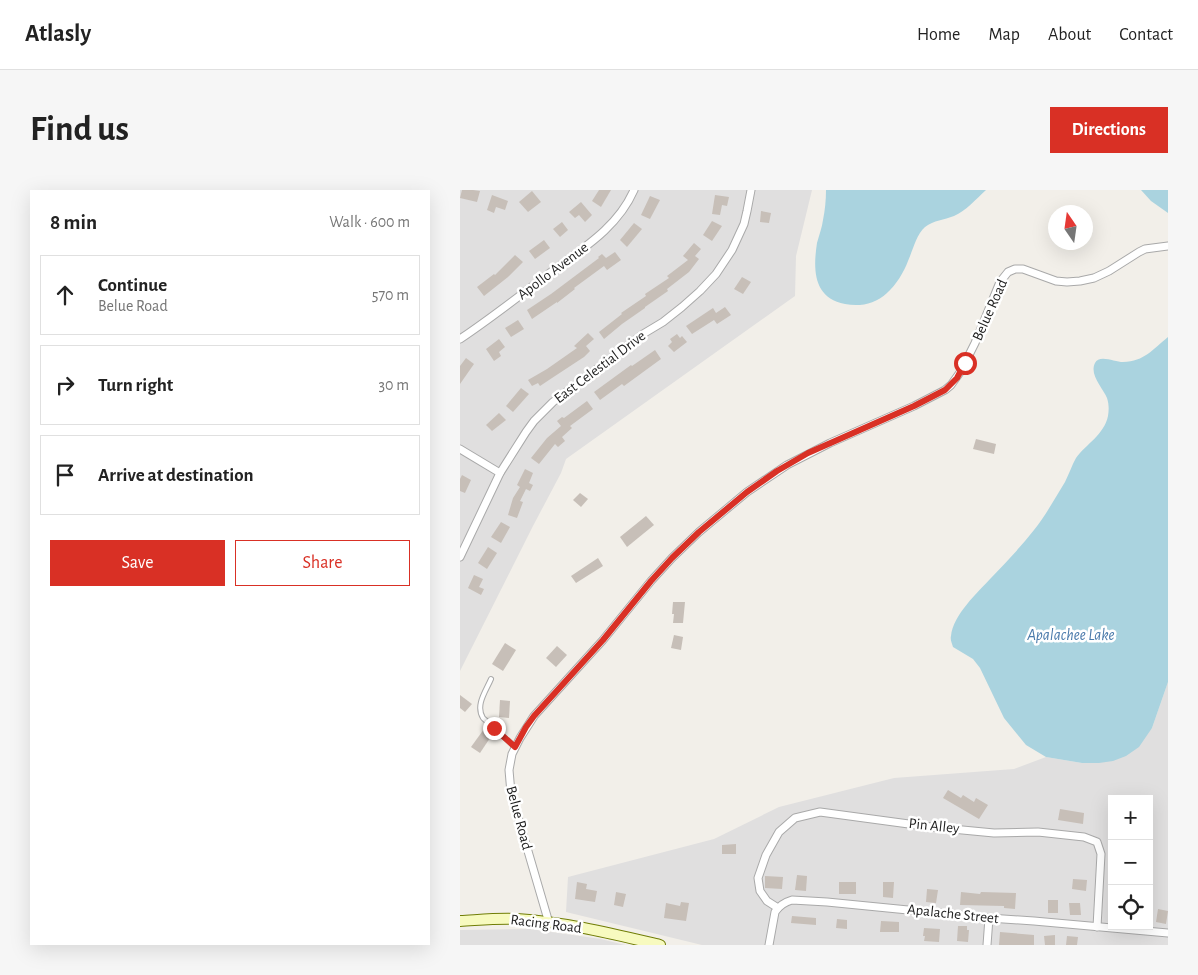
<!DOCTYPE html>
<meta charset="utf-8">
<style>
body{margin:0;font-family:"Alegreya Sans",sans-serif;background:#f6f6f6;color:#222}
.controls{position:absolute;right:15px;bottom:15px;display:grid;overflow:hidden;border-radius:0px;box-shadow:0 5px 20px #0002}
.controls button{width:45px;height:45px;display:grid;place-items:center;padding:0;border:0;border-bottom:1px solid #e0e0e0;background:#fff;color:#222;font:25px sans-serif}
.compass{position:absolute;left:588px;top:15px;width:45px;height:45px;border-radius:50%;background:#fff;box-shadow:0 5px 20px #0002;rotate:347deg}
.stop{position:absolute;width:15px;height:15px;margin:-11px;border:4px solid #d93025;border-radius:50%;background:#fff}
.stop.end{background:#d93025;border-color:#fff;box-shadow:0 1px 5px #0008}
.list{margin:0;padding:0;list-style:none}
h2{display:flex;justify-content:space-between;align-items:center;height:65px;margin:0;padding:0 20px;font-size:21px}
h2 small{font-size:16px;font-weight:400;color:#767676}
.list li{display:grid;grid-template-columns:32px 1fr auto;gap:15px;align-items:center;box-sizing:border-box;height:80px;margin:0 10px 10px;padding:0 10px;border:1px solid #e0e0e0;border-radius:0px}
.list b{display:block;font-size:19px;white-space:nowrap}
.list p{margin:0;font-size:16px;white-space:nowrap;color:#767676}
.list em{font-size:16px;font-style:normal;color:#767676}
.actions{display:flex;gap:10px;padding:15px 20px}
.actions a{flex:1;padding:11px 0;border:1px solid #d93025;border-radius:0px;text-align:center;font-size:18px;color:#d93025}
.actions .main{background:#d93025;color:#fff}
.icon{flex:none;width:28px;height:28px;fill:none;stroke:currentColor;stroke-width:2;stroke-linecap:round;stroke-linejoin:round}
.map{position:relative;flex:none;width:708px;height:755px;overflow:hidden;border-radius:0px}
header{display:flex;align-items:center;gap:30px;box-sizing:border-box;height:70px;padding:0 25px;background:#fff;border-bottom:1px solid #e0e0e0}
header strong{font-size:24px}
nav{display:flex;gap:28px;margin-inline-start:auto;font-size:18px}
.intro{display:flex;align-items:center;justify-content:space-between;box-sizing:border-box;height:120px;padding:0 30px}
h1{margin:0;font-size:35px}
.button{padding:12px 22px;border-radius:0px;background:#d93025;color:#fff;font-size:18px;font-weight:700}
main{display:flex;gap:30px;padding:0 30px}
aside{flex:1;background:#fff;border-radius:0px;box-shadow:0 5px 20px #0002}
.map>svg:first-child{display:block}
</style>
<header>
<strong>Atlasly</strong>
<nav><a>Home</a><a>Map</a><a>About</a><a>Contact</a></nav>
</header>
<div class="intro"><h1>Find us</h1><a class="button">Directions</a></div>
<main>
<aside>
<h2>8 min<small>Walk · 600 m</small></h2>
<ul class="list">
<li><svg class="icon" aria-label="ahead" viewBox="0 0 24 24"><path d="M12 20V5M6 11l6-6 6 6"/></svg><div><b>Continue</b><p>Belue Road</p></div><em>570 m</em></li>
<li><svg class="icon" aria-label="right" viewBox="0 0 24 24"><path d="M7 20v-9h11M14 6l5 5-5 5"/></svg><div><b>Turn right</b></div><em>30 m</em></li>
<li><svg class="icon" aria-label="arrive" viewBox="0 0 24 24"><path d="M6 21V4h12l-3 4 3 4H6"/></svg><div><b>Arrive at destination</b></div></li>
</ul>
<div class="actions"><a class="main">Save</a><a>Share</a></div>
</aside>
<div class="map">
<svg width="708" height="755" viewBox="0 0 708 755">
<rect width="100%" height="100%" fill="#f2efe9"/>
<g fill="#e0dfdf" fill-rule="evenodd">
<polygon points="0,0 352,0 336,66 335,106 106,269 101,283 73,336 0,481"/>
<path d="M708 492V755H242L106 722 108 687 254 649 319 617 434 588 554 579 586 567 622 573 692 538ZM652 609H689V736H652Z"/>
<polygon points="70,739 141,749 165,755 0,755 0,740"/>
</g>
<g fill="#aad3df">
<path d="M366 0H526C516 9 506 21 494 26 484 30 474 30 465 37 456 45 453 60 448 71 444 82 436 95 427 103 415 114 400 117 385 114 353 108 353 79 357 53 359 45 362 38 363 30 365 20 366 10 366 0Z"/>
<polygon points="681,0 708,0 708,23 691,11"/>
<path d="M708 147V492L692 538 679 557 666 566 653 571 639 573H622L586 567 566 555 544 528 520 478 513 469 493 457C492 453 490 450 491 446 493 425 518 402 531 388 546 372 561 357 574 340 586 325 595 308 605 292 609 284 612 275 616 268 626 254 644 245 648 226 649 220 649 214 647 208 643 198 629 185 635 173 639 164 655 172 663 172 685 171 692 160 708 147Z"/>
</g>
<g fill="#c7bfb8">
<polygon points="2,0 13,0 20,1 17,12 0,8"/>
<polygon points="139,0 151,0 141,17 132,11"/>
<polygon points="72,1 81,12 68,22 59,12"/>
<polygon points="32,5 48,11 45,20 36,17 34,23 27,20"/>
<polygon points="255,5 269,7 267,16 262,15 260,25 252,24"/>
<polygon points="190,6 200,10 190,29 181,25"/>
<polygon points="121,12 132,25 125,32 119,25 115,28 109,22"/>
<polygon points="301,21 311,23 309,33 300,32"/>
<polygon points="252,31 262,36 252,51 243,45"/>
<polygon points="102,32 108,40 100,47 93,39"/>
<polygon points="174,33 182,39 167,57 160,50"/>
<polygon points="84,50 90,58 75,69 69,61"/>
<polygon points="234,53 241,59 235,66 239,69 229,82 207,99 208,101 185,117 185,118 162,134 144,149 139,142 162,124 161,123 186,106 185,104 209,88 207,86 228,70 223,66"/>
<polygon points="155,62 161,70 147,80 144,76 114,98 115,99 97,113 97,112 72,129 67,120 91,104 139,68 138,67 142,64 146,68"/>
<polygon points="55,65 63,72 48,87 24,106 17,97 34,84 35,85"/>
<polygon points="282,87 291,92 283,104 274,99"/>
<polygon points="265,117 271,125 257,134 254,130 232,144 226,136 253,118 256,123"/>
<polygon points="58,130 64,139 51,147 45,138"/>
<polygon points="128,143 134,149 126,156 130,161 124,167 92,188 80,196 78,193 72,196 68,190 87,179 117,158 114,156"/>
<polygon points="217,144 220,148 222,146 227,152 214,162 208,156 212,152 210,149"/>
<polygon points="39,149 45,157 39,162 41,166 34,171 26,159"/>
<polygon points="195,160 201,169 164,196 162,194 140,210 134,202 171,175 172,176"/>
<polygon points="6,168 14,174 0,194 0,176"/>
<polygon points="61,198 69,204 53,222 46,216"/>
<polygon points="127,211 133,219 110,236 112,238 102,247 105,251 98,257 95,254 79,274 71,268 87,248 101,236 97,231 102,227 104,228"/>
<polygon points="39,223 46,230 32,241 26,235"/>
<polygon points="516,249 536,254 534,264 513,259"/>
<polygon points="65,279 73,283 69,293 73,295 70,301 66,299 60,311 63,312 57,328 48,325 53,308 60,297 57,295"/>
<polygon points="2,285 11,290 5,303 0,301 0,289"/>
<polygon points="120,303 128,309 121,317 113,310"/>
<polygon points="186,326 194,335 167,357 160,347"/>
<polygon points="41,332 50,337 41,353 31,347"/>
<polygon points="28,357 37,363 27,379 18,373"/>
<polygon points="138,368 143,376 116,393 111,386"/>
<polygon points="14,385 23,389 19,397 24,399 21,405 8,398"/>
<polygon points="213,412 225,412 223,433 213,433 214,424 212,424"/>
<polygon points="214,445 223,447 221,460 211,458"/>
<polygon points="45,453 56,460 43,481 32,474"/>
<polygon points="97,456 107,465 96,477 86,468"/>
<polygon points="0,505 12,514 5,522 0,518"/>
<polygon points="40,510 50,511 49,528 39,527"/>
<polygon points="24,539 32,545 20,563 11,557"/>
<polygon points="488,600 501,608 503,605 514,612 516,608 528,615 519,629 483,608"/>
<polygon points="600,619 624,623 623,634 598,630"/>
<polygon points="276,654 276,664 262,664 262,655"/>
<polygon points="337,685 347,686 346,701 335,700"/>
<polygon points="305,686 323,687 322,699 305,698"/>
<polygon points="613,689 627,690 626,701 612,699"/>
<polygon points="117,692 127,694 126,699 137,701 135,712 115,709"/>
<rect x="379" y="692" width="17" height="12"/>
<polygon points="423,692 434,692 433,708 423,707"/>
<polygon points="467,699 478,700 476,713 466,712"/>
<polygon points="156,702 166,704 163,717 154,715"/>
<polygon points="501,702 520,704 521,702 556,703 555,719 544,718 544,716 500,715"/>
<rect x="588" y="710" width="10" height="13"/>
<polygon points="221,712 229,713 226,731 204,728 206,713 220,716"/>
<polygon points="609,713 620,713 621,725 610,725"/>
<polygon points="698,719 708,721 706,734 696,732"/>
<polygon points="332,726 356,728 356,735 331,733"/>
<polygon points="377,729 387,730 387,739 376,738"/>
<polygon points="421,731 439,732 439,742 420,742"/>
<polygon points="498,736 507,736 507,740 509,740 508,752 497,751"/>
<polygon points="464,738 480,739 479,752 464,751 465,746 463,746"/>
<polygon points="540,742 574,745 574,755 539,755"/>
<polygon points="595,745 595,755 585,755 584,746"/>
<polygon points="607,746 618,747 617,755 606,755"/>
</g>
<g fill="none" stroke-linecap="round" stroke-linejoin="round">
<defs>
<path id="lane" d="M31 489C26 501 15 515 23 528L55 557"/>
<g id="street">
<path d="M0 149C30 129 58 107 87 85 120 60 157 39 174 0"/>
<polyline points="0,259 40,283"/>
<polyline points="0,367 40,283 66,242 74,231 93,212 183,144 203,132 222,117 240,101 256,84 272,60 284,34 287,21 291,0"/>
<polyline points="318,718 307,711 300,701 298,688 306,665 319,642 335,628 360,622 471,637 534,643 578,642 624,647 637,652 641,664 637,737"/>
<polyline points="89,733 51,603 49,580 52,564 60,548 74,526 143,450 191,391 212,368 239,342 287,302 327,275 370,253 454,216 485,200 491,195 501,181 515,153 540,92 548,82 555,79 563,79 596,91 607,92 620,91 634,88 649,81 679,62 685,59 708,56"/>
<path d="M309 755 315 722C319 716 325 712 332 710L367 712 529 728 574 731 708 743"/>
<polyline points="527,755 529,728"/>
</g>
<path id="secondary" d="M0 731C19 730 38 728 57 729 105 732 153 744 200 755"/>
</defs>
<use href="#lane" stroke="#a9a9a9" stroke-width="6"/>
<use href="#street" stroke="#a9a9a9" stroke-width="9"/>
<use href="#secondary" stroke="#707d05" stroke-width="12"/>
<use href="#lane" stroke="#fff" stroke-width="4"/>
<use href="#street" stroke="#fff" stroke-width="7"/>
<use href="#secondary" stroke="#f7fabf" stroke-width="10"/>
</g>
<g fill="none" stroke-linecap="round" stroke-linejoin="round">
<polyline stroke="#d93025" stroke-width="6" points="34,538 55,557 66,537 74,526 143,450 191,391 212,368 239,342 287,302 317,281 348,263 454,216 485,200 497,188 505,173"/>
</g>
<g text-anchor="middle" dominant-baseline="central" stroke-width="5" stroke-linejoin="round" paint-order="stroke">
<g font-size="15" fill="#222" stroke="#fff">
<text transform="translate(93 81) rotate(-37)">Apollo Avenue</text>
<text transform="translate(530 120) rotate(-66)">Belue Road</text>
<text transform="translate(140 177) rotate(-37)">East Celestial Drive</text>
<text transform="translate(59 628) rotate(75)">Belue Road</text>
<text transform="translate(474 636) rotate(6)">Pin Alley</text>
<text transform="translate(493 724) rotate(6)">Apalache Street</text>
<text transform="translate(86 734) rotate(7)">Racing Road</text>
</g>
<g font-size="16" font-style="italic" fill="#4a7aab" stroke="#fff">
<text x="611" y="445">Apalachee Lake</text>
</g>
</g>
</svg>
<div class="controls">
<button>+</button>
<button>−</button>
<button><svg class="icon" aria-label="locate" viewBox="0 0 24 24"><circle cx="12" cy="12" r="6"/><path d="M12 2v4M12 18v4M2 12h4M18 12h4"/></svg></button>
</div>
<svg class="compass" viewBox="-18 -18 36 36"><path d="M0-13l5 13h-10z" fill="#e53935"/><path d="M0 13l5-13h-10z" fill="#767676"/></svg>
<div class="stop" style="left:505px;top:173px"></div>
<div class="stop end" style="left:34px;top:538px"></div>
</div>
</main>
